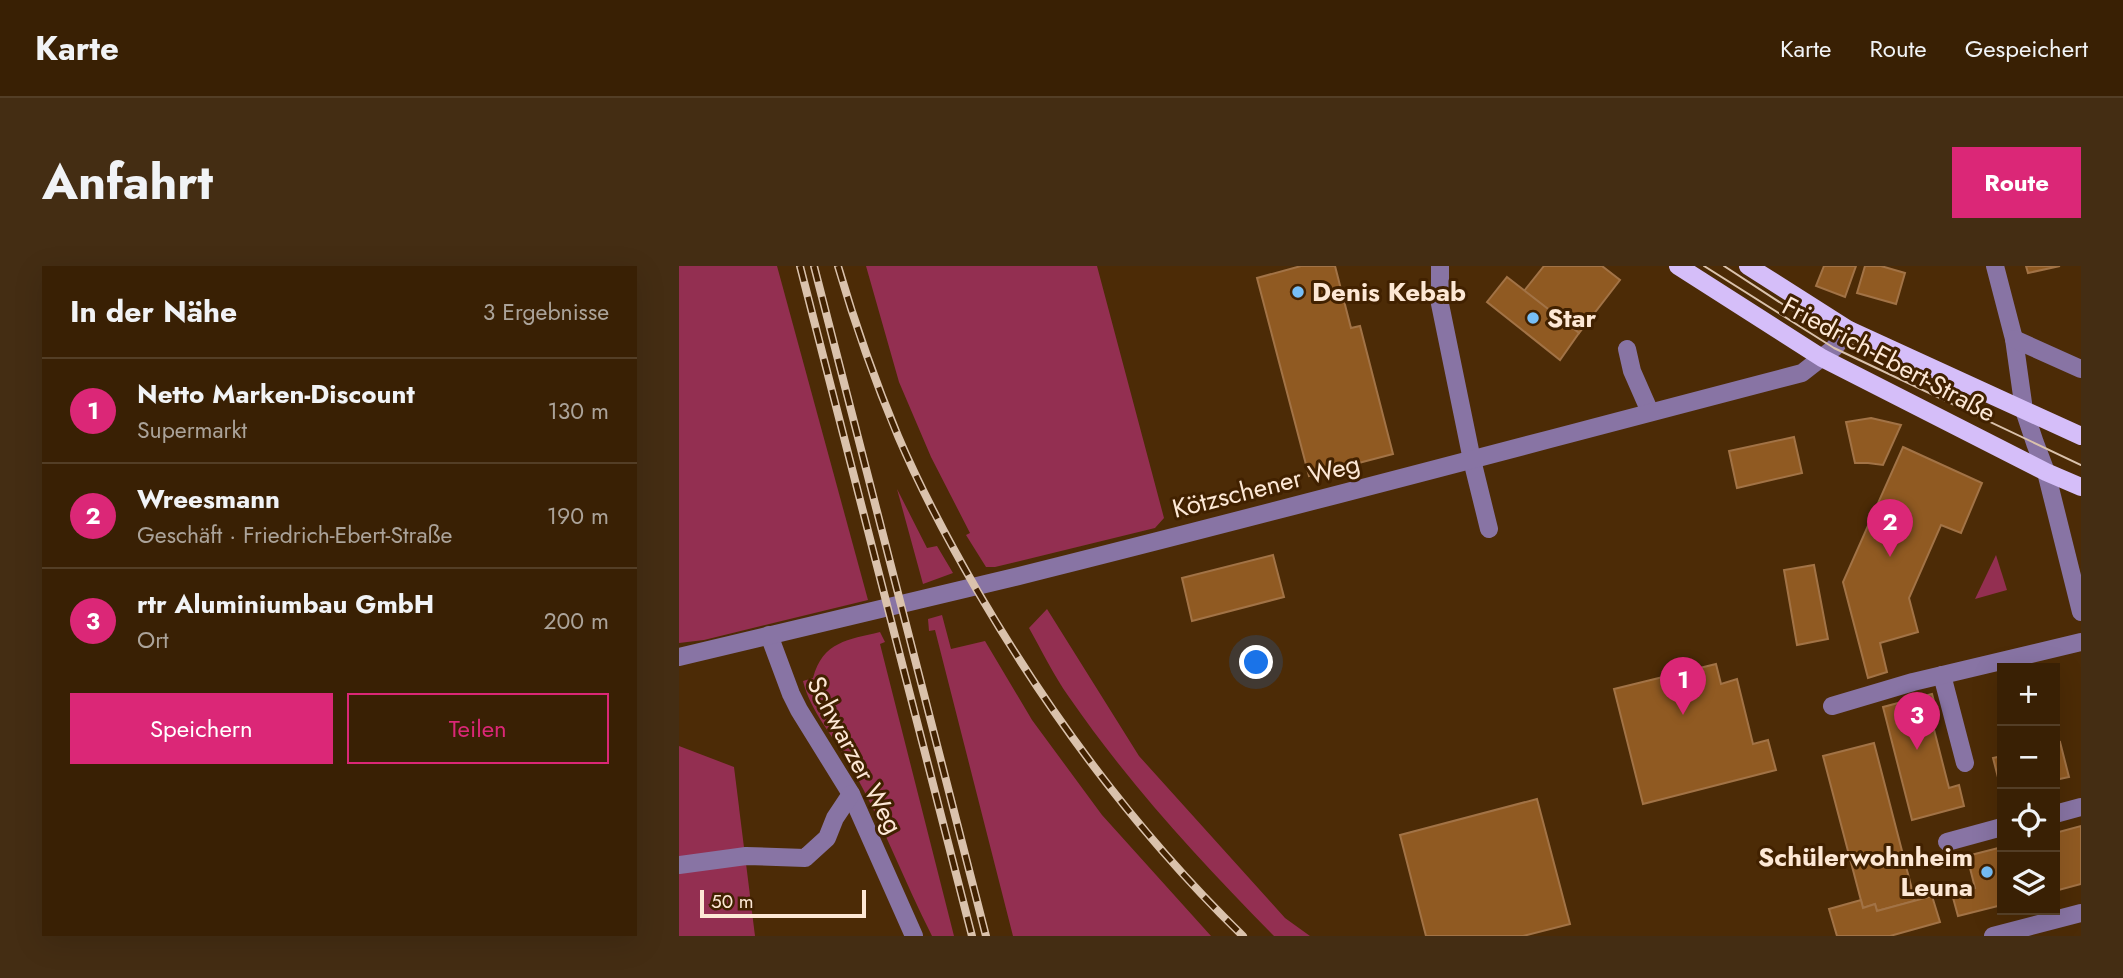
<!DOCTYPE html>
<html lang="de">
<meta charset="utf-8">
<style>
body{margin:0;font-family:Jost,sans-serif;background:#442d13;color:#f1f3f6}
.controls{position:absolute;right:21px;bottom:21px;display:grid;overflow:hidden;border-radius:0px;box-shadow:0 7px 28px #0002}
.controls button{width:63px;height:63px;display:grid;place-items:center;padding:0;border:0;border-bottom:2px solid #533e26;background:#392004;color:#f1f3f6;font:35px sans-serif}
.scale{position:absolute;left:21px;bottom:18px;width:166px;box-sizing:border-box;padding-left:7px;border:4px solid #fde8d5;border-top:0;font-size:19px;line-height:24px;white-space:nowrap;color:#fde8d5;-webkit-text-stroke:5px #412100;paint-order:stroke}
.you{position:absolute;left:578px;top:397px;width:24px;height:24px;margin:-18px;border:5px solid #fff;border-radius:50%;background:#1a73e8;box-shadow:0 0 0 10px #1a73e833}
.badge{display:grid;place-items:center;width:46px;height:46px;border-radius:50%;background:#db2777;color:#fff;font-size:23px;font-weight:700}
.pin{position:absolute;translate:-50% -58px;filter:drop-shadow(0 2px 4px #0008)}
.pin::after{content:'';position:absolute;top:37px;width:24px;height:21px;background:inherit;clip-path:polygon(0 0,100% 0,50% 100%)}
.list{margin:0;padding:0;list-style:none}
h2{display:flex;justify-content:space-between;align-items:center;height:91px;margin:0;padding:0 28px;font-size:30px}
h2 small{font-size:23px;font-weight:400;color:#aba39a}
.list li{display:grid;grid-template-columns:46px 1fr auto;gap:21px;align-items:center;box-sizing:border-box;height:105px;padding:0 28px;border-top:2px solid #533e26}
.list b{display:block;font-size:26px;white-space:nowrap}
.list p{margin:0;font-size:23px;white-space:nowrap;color:#aba39a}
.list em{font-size:23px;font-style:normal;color:#aba39a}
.actions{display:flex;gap:14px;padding:21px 28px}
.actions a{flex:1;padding:16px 0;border:2px solid #db2777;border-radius:0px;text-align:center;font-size:24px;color:#db2777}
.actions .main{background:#db2777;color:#fff}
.icon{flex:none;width:38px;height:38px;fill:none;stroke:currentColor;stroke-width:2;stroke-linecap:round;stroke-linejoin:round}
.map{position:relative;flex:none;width:1402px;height:670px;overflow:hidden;border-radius:0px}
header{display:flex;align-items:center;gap:42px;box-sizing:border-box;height:98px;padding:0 35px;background:#392004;border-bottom:2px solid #533e26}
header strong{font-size:33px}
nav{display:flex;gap:38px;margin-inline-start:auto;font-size:24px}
.intro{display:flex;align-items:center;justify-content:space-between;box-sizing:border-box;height:168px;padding:0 42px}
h1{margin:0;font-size:49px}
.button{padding:18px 32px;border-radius:0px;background:#db2777;color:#fff;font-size:24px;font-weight:700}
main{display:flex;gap:42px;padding:0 42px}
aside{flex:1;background:#392004;border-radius:0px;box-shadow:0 7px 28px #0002}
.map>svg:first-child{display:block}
</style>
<header>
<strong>Karte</strong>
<nav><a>Karte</a><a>Route</a><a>Gespeichert</a></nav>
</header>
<div class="intro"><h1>Anfahrt</h1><a class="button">Route</a></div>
<main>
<aside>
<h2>In der Nähe<small>3 Ergebnisse</small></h2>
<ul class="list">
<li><span class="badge">1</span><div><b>Netto Marken-Discount</b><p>Supermarkt</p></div><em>130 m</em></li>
<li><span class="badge">2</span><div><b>Wreesmann</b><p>Geschäft · Friedrich-Ebert-Straße</p></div><em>190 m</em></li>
<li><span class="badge">3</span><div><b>rtr Aluminiumbau GmbH</b><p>Ort</p></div><em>200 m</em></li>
</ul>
<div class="actions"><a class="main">Speichern</a><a>Teilen</a></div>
</aside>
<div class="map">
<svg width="1402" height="670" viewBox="0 0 1402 670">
<rect width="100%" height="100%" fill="#4c2b06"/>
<g fill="#932f51">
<polygon points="0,0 98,0 189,334 25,374 0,377"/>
<polygon points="187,0 418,0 485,252 476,262 316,301 307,301 287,269 291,267 252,191 220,116"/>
<polygon points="218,223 248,282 258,280 274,307 244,318"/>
<polygon points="1317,289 1328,324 1296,333"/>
<path d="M368 343 460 490 606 652 631 670H595C521 595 450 518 390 431 375 410 363 385 350 362Z"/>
<polygon points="263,349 272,383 306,375 353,454 423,549 532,670 334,670 256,364 250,365 249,353"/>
<path d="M201 366 206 376 201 378 275 670H253C225 615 204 558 174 504 158 474 132 448 124 415L134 412C144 375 169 374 201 366Z"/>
<polygon points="0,480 55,501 76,670 0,670"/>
</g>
<g fill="#905a22" stroke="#a27346" stroke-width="2">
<polygon points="622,0 656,0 672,62 681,60 714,188 630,210 578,12"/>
<polygon points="865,0 923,0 941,14 900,67 845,25"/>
<polygon points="1145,0 1177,0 1166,31 1137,20"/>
<polygon points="1186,0 1202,0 1226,7 1217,38 1178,27"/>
<polygon points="1347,0 1381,0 1349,7"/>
<polygon points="828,11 900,67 881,94 808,36"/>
<polygon points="1192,152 1222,159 1204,199 1189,197 1176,197 1167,156"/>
<polygon points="1115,171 1123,207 1058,222 1050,185"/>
<polygon points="1224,181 1303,217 1282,267 1262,259 1230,332 1239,366 1201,377 1208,406 1189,412 1164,316"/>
<polygon points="594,289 605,331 513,355 503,312"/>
<polygon points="1135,299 1149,373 1118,379 1105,304"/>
<polygon points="1037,398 1042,418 1058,413 1074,478 1089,474 1097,504 964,538 935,423"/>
<polygon points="1253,428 1258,446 1251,448 1270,522 1280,519 1285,540 1233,554 1204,441"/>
<polygon points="1381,476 1390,511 1376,514 1376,477"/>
<polygon points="1195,477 1236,635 1198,645 1196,638 1184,642 1144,490"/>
<polygon points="1323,490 1323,527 1314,492"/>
<polygon points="858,533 891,658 844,670 747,670 721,569"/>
<polygon points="1402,560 1402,618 1376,625 1376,567"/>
<polygon points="1323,581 1323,639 1279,650 1273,628 1296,622 1288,590"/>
<polygon points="1253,630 1261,656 1211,670 1158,670 1150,643 1182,634 1184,642 1196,638 1198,645"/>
</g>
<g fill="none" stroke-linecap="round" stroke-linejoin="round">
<g stroke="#8874a4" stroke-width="18">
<polyline points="761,0 761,38 793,194 810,263"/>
<polyline points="1316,0 1335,73 1345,144 1356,177 1367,206 1402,346"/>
<polyline points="1335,73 1402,103"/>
<polyline points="948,83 953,105 971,146"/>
<polyline points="90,369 112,428 120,444 172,528 235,670"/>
<path d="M0 391C113 363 227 338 340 310 601 245 862 175 1123 107L1155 82 1170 64"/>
<polyline points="1263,409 1286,497"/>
<polyline points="1153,440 1234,416 1402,376"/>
<polyline points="1376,548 1402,541"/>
<polyline points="1268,576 1323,561"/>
<polyline points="0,599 67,590 126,592 148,572 156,552 172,528"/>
<polyline points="1314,670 1402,647"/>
</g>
<g stroke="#d5bef9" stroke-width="18">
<polyline points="999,0 1143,92 1367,206 1402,221"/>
<polyline points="1069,0 1170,64 1402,170"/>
</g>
<g stroke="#dac2ac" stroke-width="2">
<polyline points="1025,0 1155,82 1402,199"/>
<polyline points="1045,0 1108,41 1184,85"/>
</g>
<defs>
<g id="rail">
<polyline points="121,0 293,670"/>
<polyline points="135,0 307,670"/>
<path d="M159 0C176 58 196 115 219 170 242 224 270 276 299 326 372 451 460 569 564 670"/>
</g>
</defs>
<use href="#rail" stroke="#dac2ac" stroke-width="8"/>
<use href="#rail" stroke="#412100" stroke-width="5" stroke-dasharray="16" stroke-linecap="butt"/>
</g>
<g fill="#77bff7" stroke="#412100" stroke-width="2.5">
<circle cx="619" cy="26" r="7"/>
<circle cx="854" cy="52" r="7"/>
<circle cx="1308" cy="606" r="7"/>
</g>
<g text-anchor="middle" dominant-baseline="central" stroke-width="6" stroke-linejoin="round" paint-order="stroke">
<g font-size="26" font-weight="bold" fill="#fde8d5" stroke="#412100" text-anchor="start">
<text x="633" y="26">Denis Kebab</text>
<text x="868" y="52">Star</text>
<text x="1294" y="591" text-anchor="end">Schülerwohnheim<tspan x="1294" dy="30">Leuna</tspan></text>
</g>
<g font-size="26" fill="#fde8d5" stroke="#412100">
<text transform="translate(1210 93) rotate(28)">Friedrich-Ebert-Straße</text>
<text transform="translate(587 220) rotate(-14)">Kötzschener Weg</text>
<text transform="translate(176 489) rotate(62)">Schwarzer Weg</text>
</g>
</g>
</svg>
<div class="controls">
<button>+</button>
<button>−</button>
<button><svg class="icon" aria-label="locate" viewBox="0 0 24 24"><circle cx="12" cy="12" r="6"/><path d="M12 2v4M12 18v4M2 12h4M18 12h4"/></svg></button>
<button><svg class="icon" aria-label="layers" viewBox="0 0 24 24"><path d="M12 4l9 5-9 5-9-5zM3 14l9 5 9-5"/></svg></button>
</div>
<div class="scale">50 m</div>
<div class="you"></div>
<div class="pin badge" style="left:1004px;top:449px">1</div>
<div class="pin badge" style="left:1211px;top:291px">2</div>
<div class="pin badge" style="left:1238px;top:484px">3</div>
</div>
</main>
